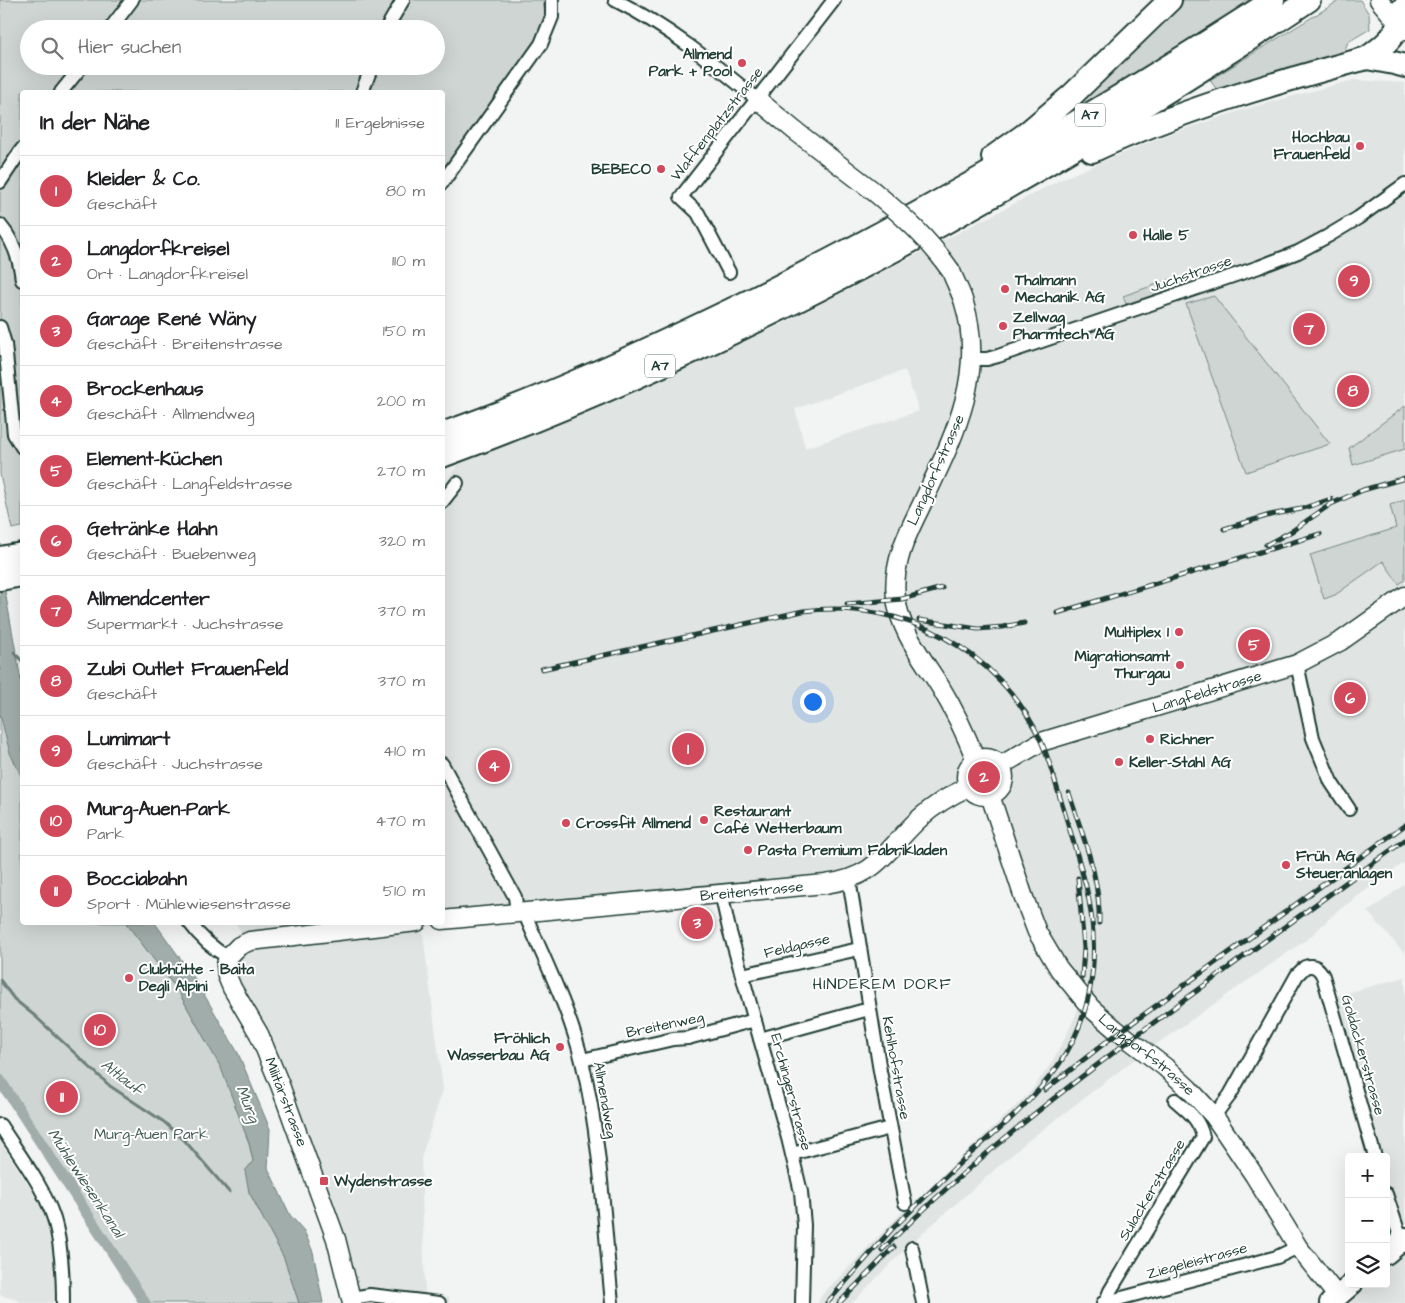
<!DOCTYPE html>
<html lang="de">
<meta charset="utf-8">
<style>
body{margin:0;font-family:"Architects Daughter",sans-serif;background:#f2f2f2;color:#202124}
.controls{position:absolute;right:15px;bottom:15px;display:grid;overflow:hidden;border-radius:5px;box-shadow:0 5px 20px #0002}
.controls button{width:45px;height:45px;display:grid;place-items:center;padding:0;border:0;border-bottom:1px solid #e0e0e0;background:#fff;color:#202124;font:25px sans-serif}
.you{position:absolute;left:812px;top:701px;width:18px;height:18px;margin:-12px;border:4px solid #fff;border-radius:50%;background:#1a73e8;box-shadow:0 0 0 8px #1a73e833}
.badge{display:grid;place-items:center;width:32px;height:32px;border-radius:50%;background:#d1495b;color:#fff;font-size:16px;font-weight:700}
.pin{position:absolute;translate:-50% -50%;border:2px solid #fff;box-shadow:0 1px 5px #0006}
.list{margin:0;padding:0;list-style:none}
h2{display:flex;justify-content:space-between;align-items:center;height:65px;margin:0;padding:0 20px;font-size:21px}
h2 small{font-size:16px;font-weight:400;color:#757577}
.list li{display:grid;grid-template-columns:32px 1fr auto;gap:15px;align-items:center;box-sizing:border-box;height:70px;padding:0 20px;border-top:1px solid #e0e0e0}
.list b{display:block;font-size:19px;white-space:nowrap}
.list p{margin:0;font-size:16px;white-space:nowrap;color:#757577}
.list em{font-size:16px;font-style:normal;color:#757577}
.icon{flex:none;width:28px;height:28px;fill:none;stroke:currentColor;stroke-width:2;stroke-linecap:round;stroke-linejoin:round}
.map{position:relative;flex:none;width:1405px;height:1303px;overflow:hidden}
.search{position:absolute;background:#fff;box-shadow:0 5px 20px #0002;left:20px;top:20px;width:425px;height:55px;display:flex;align-items:center;gap:12px;box-sizing:border-box;padding:0 18px;border-radius:28px;color:#757577;font-size:19px}
.panel{position:absolute;background:#fff;box-shadow:0 5px 20px #0002;left:20px;top:90px;width:425px;height:835px;border-radius:5px}
.map>svg:first-child{display:block}
</style>
<div class="map">
<svg width="1405" height="1303" viewBox="0 0 1405 1303">
<rect width="100%" height="100%" fill="#f2f3f3"/>
<filter id="ink" filterUnits="userSpaceOnUse"><feTurbulence type="fractalNoise" baseFrequency=".02" numOctaves="2"/><feDisplacementMap in="SourceGraphic" scale="10" xChannelSelector="R" yChannelSelector="G"/><feConvolveMatrix kernelMatrix="1 2 1 2 8 2 1 2 1" color-interpolation-filters="sRGB"/></filter>
<g filter="url(#ink)">
<g fill="#e0e4e3" fill-rule="evenodd">
<path d="M1353 80 1405 83V862L1336 912 1310 937 1131 1062 1025 1143 910 1244 852 1303H818L822 1295 909 1205 911 1206 963 1155 1029 1094 1050 1065 1065 1038 1075 1017 1081 998 1059 969 990 795 968 787 876 865 710 901 422 927 443 1089 421 1158 425 1295 449 1297V1303H352L228 957 233 951 421 923 442 922V487L466 455 526 433 780 325 1062 179 1166 135 1249 108ZM905 370 919 411 805 448 795 409Z"/>
<polygon points="1405,884 1405,954 1368,912"/>
<polygon points="236,923 350,923 242,934"/>
<polygon points="1405,977 1405,1238 1386,1194 1386,1157 1377,1157 1333,997"/>
<polygon points="0,1141 40,1203 50,1230 56,1253 58,1303 20,1303 20,1301 0,1295"/>
<polygon points="1405,1248 1405,1303 1342,1303 1364,1284 1386,1284 1386,1265"/>
</g>
<g fill="#ced5d3" stroke="#768984" fill-rule="evenodd">
<path d="M0 0H543L545 14 536 41 443 172 442 92H22V527L12 529 0 474ZM29 29H436V66H29Z"/>
<polygon points="1177,0 1251,0 1139,73 1049,127"/>
<polygon points="1340,0 1360,0 1369,14 1370,29 1348,42 1342,57 1219,93 1210,80"/>
<polygon points="1177,277 1180,286 1126,304 1123,296"/>
<polygon points="1214,296 1330,444 1246,472 1186,304"/>
<polygon points="1405,406 1405,449 1353,465 1349,448"/>
<polygon points="1405,500 1405,580 1399,584 1383,561 1335,595 1324,599 1310,555 1396,528 1390,505"/>
<polygon points="0,665 22,764 22,922 126,923 178,991 222,1069 249,1143 253,1161 249,1192 284,1258 299,1303 146,1303 79,1197 0,1090"/>
</g>
<g fill="#a1adaa" stroke="#6d807b">
<polygon points="0,563 22,686 22,778 10,753 0,714"/>
<polygon points="126,923 155,923 195,979 238,1053 270,1129 268,1168 290,1215 304,1231 313,1252 323,1303 299,1303 284,1258 249,1192 245,1171 253,1161 249,1143 221,1068 178,991"/>
</g>
<g fill="none" stroke-linecap="round" stroke-linejoin="round">
<g stroke="#6d807b" stroke-width="3">
<polyline points="14,652 22,661"/>
<polyline points="0,980 14,999 35,1016 110,1086 164,1122 185,1141 229,1192"/>
</g>
<polyline stroke="#a1adaa" stroke-width="11" points="0,1080 145,1303"/>
<defs>
<g id="street">
<path d="M615 0C667 26 713 63 758 100"/>
<polyline points="110,29 132,0"/>
<polyline points="386,29 403,0"/>
<polyline points="61,92 82,66"/>
<polyline points="362,92 372,66"/>
<polyline points="0,182 22,149"/>
<polyline points="442,183 541,44 552,17 552,0"/>
<path d="M0 225C13 240 20 260 22 280"/>
<polyline points="729,272 698,213 681,197 834,0"/>
<polyline points="0,327 5,344 14,434 22,447"/>
<polyline points="972,359 987,359 998,356 1259,267 1298,252 1328,236 1358,218 1405,184"/>
<polyline points="442,502 457,483"/>
<polyline points="1297,664 1313,738 1331,782 1349,809"/>
<polyline points="442,764 515,897 517,912"/>
<polyline points="849,879 880,1071 905,1203"/>
<polyline points="721,893 729,929 788,1138 801,1192 804,1225 802,1303"/>
<path d="M527 911V919C547 965 570 1012 582 1061 601 1140 604 1223 612 1303"/>
<path d="M189 922C200 937 211 948 228 957"/>
<polyline points="742,975 859,949"/>
<polyline points="760,1039 869,1009"/>
<polyline points="582,1060 673,1039 688,1038 755,1020"/>
<path d="M1214 1116 1230 1095 1297 975 1305 967C1314 964 1319 968 1323 976L1375 1157"/>
<path d="M0 1125C19 1155 43 1185 54 1219 62 1246 63 1275 63 1303"/>
<polyline points="792,1154 890,1128"/>
<polyline points="1386,1194 1403,1246"/>
<polyline points="912,1248 923,1303"/>
<polyline points="351,1298 370,1295 439,1303"/>
<path d="M1109 1301 1108 1296 1110 1291 1203 1137C1199 1119 1189 1112 1175 1100"/>
<polyline points="1103,1303 1277,1257 1298,1247"/>
</g>
<g id="secondary">
<polyline points="1379,0 1405,31"/>
<polyline points="758,100 794,130 872,190"/>
<path d="M951 271C955 282 961 292 964 303 987 377 951 442 920 508 906 536 892 565 896 598 900 632 924 660 941 688 955 711 966 735 976 760"/>
<circle cx="985" cy="777" r="19"/>
<path id="s1" d="M1000 766 1041 742 1297 664 1341 641 1405 596"/>
<path id="s2" d="M990 795 1024 898 1037 932 1059 969 1091 1008 1115 1029 1165 1067 1189 1089 1214 1116 1254 1175 1298 1247 1338 1297"/>
<path id="s3" d="M442 920 825 884C879 877 885 850 920 818 934 805 951 795 968 787"/>
<polyline points="352,1303 336,1239 280,1085 259,1034 232,988 227,976 226,965 228,957 239,946 250,941 417,922"/>
</g>
<g id="primary">
<polyline points="1386,1254 1405,1238"/>
<polyline points="1330,1303 1352,1284"/>
</g>
<g id="highway">
<polyline points="1367,58 1394,63 1405,66"/>
<path d="M1092 151C1180 110 1274 83 1367 58 1388 43 1398 35 1403 8"/>
<polyline points="993,157 1027,133 1071,96 1170,0"/>
<path d="M442 434C542 399 638 355 733 309 920 218 1098 113 1273 0"/>
<path d="M442 456C749 343 1037 180 1309 0"/>
<polyline points="0,558 22,554"/>
<polyline points="0,579 22,575"/>
</g>
</defs>
<use href="#street" stroke="#1f3d34" stroke-width="16"/>
<use href="#secondary" stroke="#1f3d34" stroke-width="21"/>
<use href="#primary" stroke="#1f3d34" stroke-width="24"/>
<use href="#highway" stroke="#1f3d34" stroke-width="26"/>
<use href="#street" stroke="#fff" stroke-width="12"/>
<use href="#secondary" stroke="#fff" stroke-width="18"/>
<use href="#primary" stroke="#fff" stroke-width="20"/>
<use href="#highway" stroke="#fff" stroke-width="22"/>
<defs>
<g id="rail">
<polyline points="1224,529 1270,515 1301,509 1331,499"/>
<polyline points="1266,545 1292,531 1331,504 1363,490 1405,478"/>
<polyline points="847,604 902,599 942,588"/>
<polyline points="1057,613 1320,534"/>
<polyline points="919,620 978,629 1003,627 1024,623"/>
<path d="M542 669 803 611C902 598 999 650 1041 741 1048 757 1053 774 1058 791 1068 823 1077 854 1086 886 1102 955 1094 1024 1047 1080 1034 1096 1020 1110 1005 1124"/>
<path d="M1069 793C1082 835 1101 878 1099 923"/>
<polyline points="1078,878 1084,948 1082,977"/>
<polyline points="1045,1090 1106,1042 1405,825"/>
<path d="M882 1250C982 1149 1095 1065 1209 982 1274 934 1340 887 1405 840"/>
<polyline points="827,1303 891,1230 963,1160 1010,1119"/>
<polyline points="839,1303 894,1247"/>
</g>
</defs>
<use href="#rail" stroke="#1f3d34" stroke-width="5"/>
<use href="#rail" stroke="#fff" stroke-width="3" stroke-dasharray="9" stroke-linecap="butt"/>
<defs>
<path id="secondary-bridge" d="M872 190C902 215 929 239 951 271"/>
</defs>
<use href="#secondary-bridge" stroke="#1f3d34" stroke-width="21" stroke-linecap="butt"/>
<use href="#secondary-bridge" stroke="#fff" stroke-width="18"/>
</g>
</g>
<g fill="#d1495b" stroke="#fff" stroke-width="2">
<circle cx="742" cy="63" r="5"/>
<circle cx="1360" cy="146" r="5"/>
<circle cx="661" cy="169" r="5"/>
<circle cx="1133" cy="235" r="5"/>
<circle cx="1005" cy="289" r="5"/>
<circle cx="1003" cy="326" r="5"/>
<circle cx="1179" cy="632" r="5"/>
<circle cx="1180" cy="665" r="5"/>
<circle cx="1150" cy="739" r="5"/>
<circle cx="1119" cy="762" r="5"/>
<circle cx="704" cy="820" r="5"/>
<circle cx="566" cy="823" r="5"/>
<circle cx="748" cy="850" r="5"/>
<circle cx="1286" cy="865" r="5"/>
<circle cx="129" cy="978" r="5"/>
<circle cx="560" cy="1047" r="5"/>
<rect x="319" y="1176" width="10" height="10" rx="2.5"/>
</g>
<g text-anchor="middle" dominant-baseline="central" stroke-width="4" stroke-linejoin="round" paint-order="stroke">
<g fill="#fff" stroke="#627771" stroke-width="1">
<rect x="1075" y="103.5" width="30" height="23" rx="4"/>
<rect x="645" y="354.5" width="30" height="23" rx="4"/>
</g>
<g font-size="14" font-weight="bold" fill="#1f3d34">
<text x="1090" y="115">A7</text>
<text x="660" y="366">A7</text>
</g>
<g font-size="15" font-weight="bold" fill="#1f3d34" stroke="#fff" text-anchor="start">
<text x="732" y="54" text-anchor="end">Allmend<tspan x="732" dy="17">Park + Pool</tspan></text>
<text x="1350" y="137" text-anchor="end">Hochbau<tspan x="1350" dy="17">Frauenfeld</tspan></text>
<text x="651" y="169" text-anchor="end">BEBECO</text>
<text x="1143" y="235">Halle 5</text>
<text x="1015" y="280">Thalmann<tspan x="1015" dy="17">Mechanik AG</tspan></text>
<text x="1013" y="317">Zellwag<tspan x="1013" dy="17">Pharmtech AG</tspan></text>
<text x="1169" y="632" text-anchor="end">Multiplex 1</text>
<text x="1170" y="656" text-anchor="end">Migrationsamt<tspan x="1170" dy="17">Thurgau</tspan></text>
<text x="1160" y="739">Richner</text>
<text x="1129" y="762">Keller-Stahl AG</text>
<text x="714" y="811">Restaurant<tspan x="714" dy="17">Café Wetterbaum</tspan></text>
<text x="576" y="823">Crossfit Allmend</text>
<text x="758" y="850">Pasta Premium Fabrikladen</text>
<text x="1296" y="856">Früh AG<tspan x="1296" dy="17">Steueranlagen</tspan></text>
<text x="139" y="969">Clubhütte - Baita<tspan x="139" dy="17">Degli Alpini</tspan></text>
<text x="550" y="1038" text-anchor="end">Fröhlich<tspan x="550" dy="17">Wasserbau AG</tspan></text>
<text x="334" y="1181">Wydenstrasse</text>
</g>
<g font-size="15" fill="#1f3d34" stroke="#fff">
<text transform="translate(717 124) rotate(-52)">Waffenplatzstrasse</text>
<text transform="translate(1191 274) rotate(-19)">Juchstrasse</text>
<text transform="translate(936 470) rotate(-66)">Langdorfstrasse</text>
<text stroke="none"><textPath href="#s1" startOffset="221">Langfeldstrasse</textPath></text>
<text stroke="none"><textPath href="#s3" startOffset="311">Breitenstrasse</textPath></text>
<text transform="translate(797 946) rotate(-13)">Feldgasse</text>
<text transform="translate(665 1025) rotate(-12)">Breitenweg</text>
<text stroke="none"><textPath href="#s2" startOffset="311">Langdorfstrasse</textPath></text>
<text transform="translate(1363 1055) rotate(74)">Goldackerstrasse</text>
<text transform="translate(896 1068) rotate(80)">Kehlhofstrasse</text>
<text transform="translate(791 1092) rotate(75)">Erchingerstrasse</text>
<text transform="translate(605 1100) rotate(80)">Allmendweg</text>
<text transform="translate(286 1102) rotate(69)">Militärstrasse</text>
<text transform="translate(1152 1190) rotate(-59)">Sulackerstrasse</text>
<text transform="translate(1197 1261) rotate(-15)">Ziegeleistrasse</text>
</g>
<g font-size="15" fill="#425b54" stroke="#fff">
<text x="151" y="1134">Murg-Auen Park</text>
</g>
<g font-size="16" letter-spacing="1" fill="#1f3d34" stroke="#fff">
<text x="882" y="984">HINDEREM DORF</text>
</g>
<g font-size="16" font-style="italic" fill="#465f57" stroke="#fff">
<text transform="translate(122 1077) rotate(38)">Altlauf</text>
<text transform="translate(248 1104) rotate(68)">Murg</text>
<text transform="translate(86 1183) rotate(57)">Mühlewiesenkanal</text>
</g>
</g>
</svg>
<div class="controls">
<button>+</button>
<button>−</button>
<button><svg class="icon" aria-label="layers" viewBox="0 0 24 24"><path d="M12 4l9 5-9 5-9-5zM3 14l9 5 9-5"/></svg></button>
</div>
<div class="you"></div>
<div class="pin badge" style="left:688px;top:749px">1</div>
<div class="pin badge" style="left:984px;top:777px">2</div>
<div class="pin badge" style="left:697px;top:923px">3</div>
<div class="pin badge" style="left:494px;top:766px">4</div>
<div class="pin badge" style="left:1254px;top:645px">5</div>
<div class="pin badge" style="left:1350px;top:698px">6</div>
<div class="pin badge" style="left:1309px;top:329px">7</div>
<div class="pin badge" style="left:1353px;top:391px">8</div>
<div class="pin badge" style="left:1354px;top:281px">9</div>
<div class="pin badge" style="left:100px;top:1030px">10</div>
<div class="pin badge" style="left:62px;top:1097px">11</div>
<div class="search"><svg class="icon" aria-label="search" viewBox="0 0 24 24"><circle cx="10" cy="10" r="6"/><path d="M15 15l6 6"/></svg>Hier suchen</div>
<section class="panel">
<h2>In der Nähe<small>11 Ergebnisse</small></h2>
<ul class="list">
<li><span class="badge">1</span><div><b>Kleider &amp; Co.</b><p>Geschäft</p></div><em>80 m</em></li>
<li><span class="badge">2</span><div><b>Langdorfkreisel</b><p>Ort · Langdorfkreisel</p></div><em>110 m</em></li>
<li><span class="badge">3</span><div><b>Garage René Wäny</b><p>Geschäft · Breitenstrasse</p></div><em>150 m</em></li>
<li><span class="badge">4</span><div><b>Brockenhaus</b><p>Geschäft · Allmendweg</p></div><em>200 m</em></li>
<li><span class="badge">5</span><div><b>Element-Küchen</b><p>Geschäft · Langfeldstrasse</p></div><em>270 m</em></li>
<li><span class="badge">6</span><div><b>Getränke Hahn</b><p>Geschäft · Buebenweg</p></div><em>320 m</em></li>
<li><span class="badge">7</span><div><b>Allmendcenter</b><p>Supermarkt · Juchstrasse</p></div><em>370 m</em></li>
<li><span class="badge">8</span><div><b>Zubi Outlet Frauenfeld</b><p>Geschäft</p></div><em>370 m</em></li>
<li><span class="badge">9</span><div><b>Lumimart</b><p>Geschäft · Juchstrasse</p></div><em>410 m</em></li>
<li><span class="badge">10</span><div><b>Murg-Auen-Park</b><p>Park</p></div><em>470 m</em></li>
<li><span class="badge">11</span><div><b>Bocciabahn</b><p>Sport · Mühlewiesenstrasse</p></div><em>510 m</em></li>
</ul>
</section>
</div>
